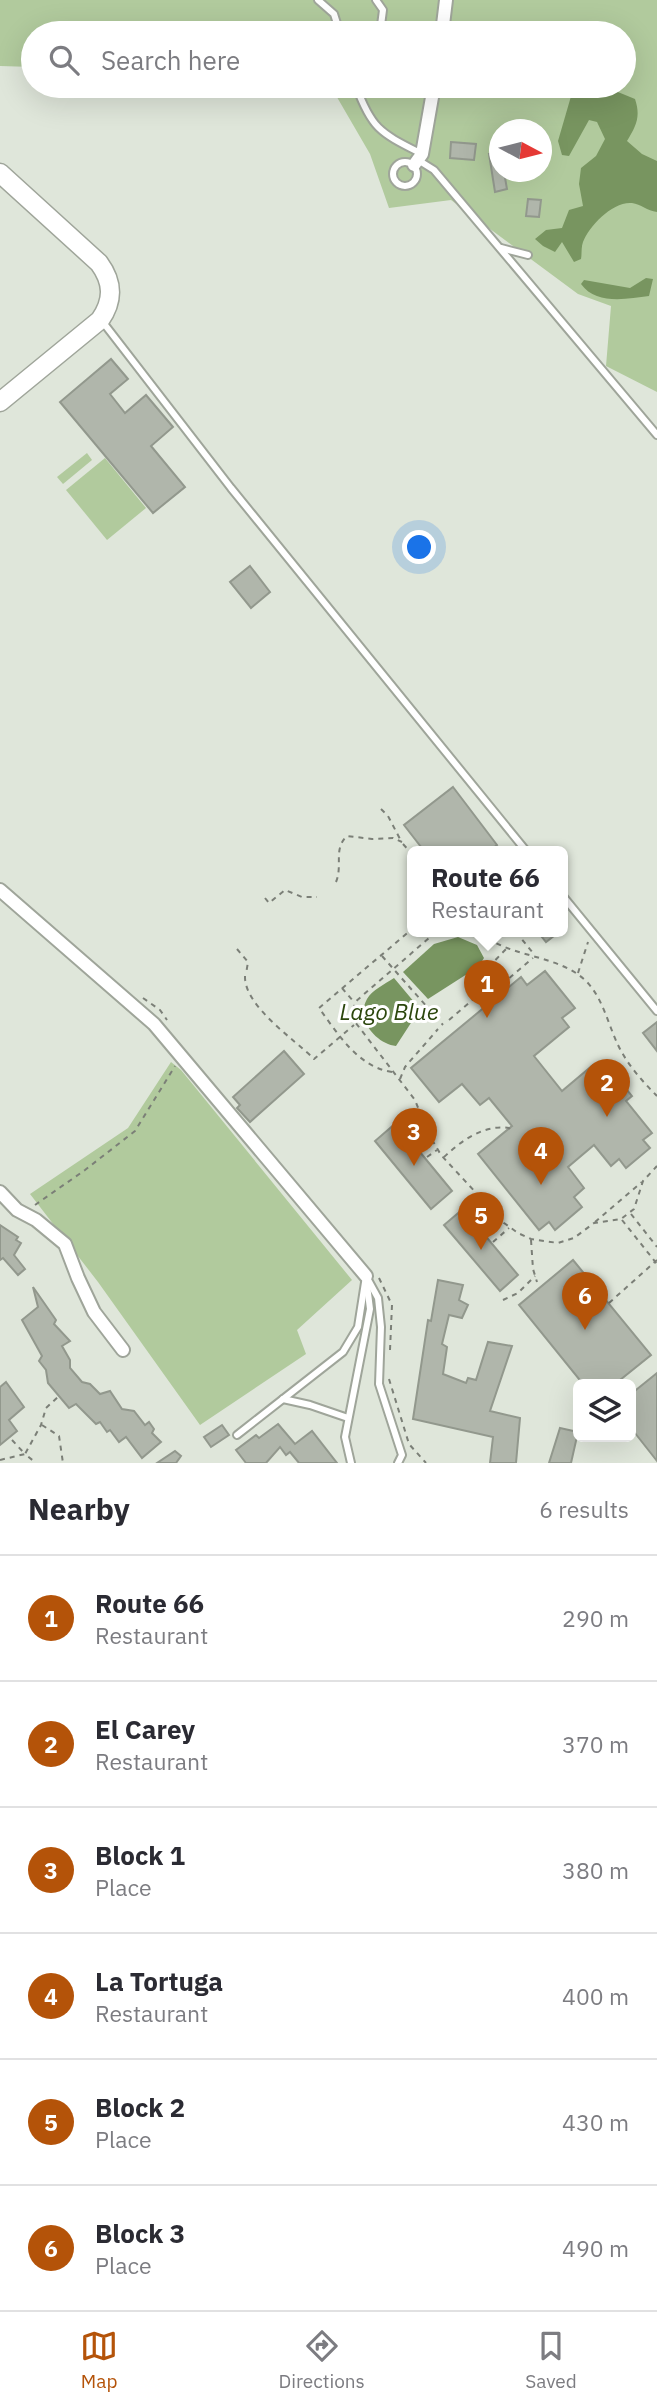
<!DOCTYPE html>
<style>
body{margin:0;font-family:"IBM Plex Sans",sans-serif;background:#f2f2f3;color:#2b2b33}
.controls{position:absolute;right:21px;bottom:21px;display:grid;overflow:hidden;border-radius:10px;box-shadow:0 7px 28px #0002}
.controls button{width:63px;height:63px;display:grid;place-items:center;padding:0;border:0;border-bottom:2px solid #e1e1e2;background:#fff;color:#2b2b33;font:35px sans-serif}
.compass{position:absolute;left:489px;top:119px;width:63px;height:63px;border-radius:50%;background:#fff;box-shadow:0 7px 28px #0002;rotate:97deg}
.you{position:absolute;left:420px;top:548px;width:24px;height:24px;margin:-18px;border:5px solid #fff;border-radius:50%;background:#1a73e8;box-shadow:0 0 0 10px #1a73e833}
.badge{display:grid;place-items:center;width:46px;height:46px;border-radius:50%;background:#b45309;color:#fff;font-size:23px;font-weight:700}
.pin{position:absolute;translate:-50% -58px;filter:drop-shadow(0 2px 4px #0008)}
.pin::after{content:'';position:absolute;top:37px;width:24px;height:21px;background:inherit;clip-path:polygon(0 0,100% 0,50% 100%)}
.popup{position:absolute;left:407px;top:846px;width:161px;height:91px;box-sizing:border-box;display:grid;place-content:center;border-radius:10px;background:#fff;filter:drop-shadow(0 2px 5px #0005);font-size:23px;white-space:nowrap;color:#7c7c81}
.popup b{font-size:26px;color:#2b2b33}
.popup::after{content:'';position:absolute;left:50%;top:100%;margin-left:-14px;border:14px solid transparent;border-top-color:#fff}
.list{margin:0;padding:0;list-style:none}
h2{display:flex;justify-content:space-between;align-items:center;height:91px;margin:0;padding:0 28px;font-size:30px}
h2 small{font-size:23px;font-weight:400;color:#7c7c81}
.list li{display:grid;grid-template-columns:46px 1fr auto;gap:21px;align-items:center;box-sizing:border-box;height:126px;padding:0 28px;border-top:2px solid #e1e1e2}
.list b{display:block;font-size:26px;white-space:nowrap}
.list p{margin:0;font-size:23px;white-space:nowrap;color:#7c7c81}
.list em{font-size:23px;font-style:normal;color:#7c7c81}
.icon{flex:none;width:38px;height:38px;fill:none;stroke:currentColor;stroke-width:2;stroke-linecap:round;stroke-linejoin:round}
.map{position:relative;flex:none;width:657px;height:1463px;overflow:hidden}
.search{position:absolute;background:#fff;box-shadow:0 7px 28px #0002;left:21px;right:21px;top:21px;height:77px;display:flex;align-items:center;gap:18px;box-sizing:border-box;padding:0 24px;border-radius:38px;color:#7c7c81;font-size:26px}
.sheet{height:847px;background:#fff}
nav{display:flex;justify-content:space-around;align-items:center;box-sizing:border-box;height:98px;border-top:2px solid #e1e1e2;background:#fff;font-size:19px;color:#7c7c81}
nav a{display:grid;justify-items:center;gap:4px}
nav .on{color:#b45309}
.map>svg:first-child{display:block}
</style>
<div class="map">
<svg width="657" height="1463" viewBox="0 0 657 1463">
<rect width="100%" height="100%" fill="#dfe6da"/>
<g fill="#b1ca9d" fill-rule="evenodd">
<path d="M0 0H657V392L606 366 611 306 578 294 451 200 389 208 370 154 334 92 261 86H624V33H33V67L0 66ZM500 130H542V172H500Z"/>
<polygon points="87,453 92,460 63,484 57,477"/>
<polygon points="105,458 146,508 107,540 66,490"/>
<polygon points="171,1062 181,1070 352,1280 297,1330 306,1354 200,1425 98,1282 30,1194 128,1128"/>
</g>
<g fill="#789560">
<path d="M574 86H612L613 90 635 99C641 117 636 126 627 141L642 154 657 161V212C647 211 641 204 632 203 613 201 589 226 583 242 581 247 582 254 581 259L574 262 562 242 555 252 543 246 535 239 546 230 562 228 569 210 583 206 579 184 581 168 596 156 605 139 597 122 589 120 569 156 562 155 558 141Z"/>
<path d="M646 278 653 279 649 296C626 299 596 305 581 284L584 280 630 288Z"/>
<polygon points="458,937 477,945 484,958 478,967 428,999 403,972 434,944"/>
<path d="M394 978 420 1009 396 1046C377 1044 355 1020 367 999 372 990 385 984 394 978Z"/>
</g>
<g fill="#b0b6ab" stroke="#92988d" stroke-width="2">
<polygon points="484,23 520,28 519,33 483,33"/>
<polygon points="451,142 476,144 474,160 450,158"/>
<polygon points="500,153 500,172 504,172 507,189 495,192 489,154"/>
<polygon points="528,199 541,200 539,217 526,216"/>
<polygon points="111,359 128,379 110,394 125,413 146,395 173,427 151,446 185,487 153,513 60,402"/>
<polygon points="250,566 270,592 251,608 230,582"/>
<polygon points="453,787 497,845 488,852 425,852 404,825"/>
<polygon points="538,932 559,932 546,942"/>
<polygon points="545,971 575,1008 562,1018 569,1027 534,1056 562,1091 593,1065 610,1086 618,1079 632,1096 626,1101 652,1133 643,1140 650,1148 626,1168 619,1159 611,1166 594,1145 568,1167 584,1188 574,1197 582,1207 555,1230 549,1222 539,1230 478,1154 512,1126 489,1098 480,1105 462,1084 439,1102 411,1068 521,977 527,985"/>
<polygon points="657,1022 657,1051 643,1033"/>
<polygon points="284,1051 304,1074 250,1122 237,1108 240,1105 233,1097"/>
<polygon points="396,1123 452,1191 431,1209 375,1141"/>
<polygon points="463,1209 518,1275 500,1291 444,1225"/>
<polygon points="0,1225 18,1237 16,1240 21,1243 14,1255 25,1269 18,1275 3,1258 0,1260"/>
<polygon points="573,1260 651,1355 615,1384 583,1384 519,1305"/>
<polygon points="438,1280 463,1285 459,1300 468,1305 462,1318 449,1315 442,1344 447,1347 443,1374 466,1383 468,1378 476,1380 488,1342 512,1346 490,1411 520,1418 516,1463 490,1463 493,1437 413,1419 428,1320 431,1321"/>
<polygon points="33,1287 56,1320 54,1324 70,1341 62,1346 70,1360 70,1368 82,1382 90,1384 100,1394 110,1391 122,1409 134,1411 145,1425 149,1422 154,1429 152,1433 161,1442 142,1458 126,1437 119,1442 110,1430 107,1432 100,1422 96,1424 76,1404 69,1408 48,1383 46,1370 39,1361 42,1356 22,1320 38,1307"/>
<polygon points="657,1373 657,1461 631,1428 631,1394"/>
<polygon points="6,1382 24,1407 9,1420 17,1431 0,1445 0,1387"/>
<polygon points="278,1424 295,1444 312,1431 337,1463 299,1463 290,1452 286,1455 280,1447 266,1463 246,1463 236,1450 256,1435 259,1438"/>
<polygon points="222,1425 229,1435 211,1447 204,1437"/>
<polygon points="560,1428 578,1432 571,1463 549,1463"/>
<polygon points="175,1451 181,1456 176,1463 157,1463"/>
</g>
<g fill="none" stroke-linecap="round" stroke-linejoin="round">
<defs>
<g id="lane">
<polyline points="318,0 334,14 340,33"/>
<polyline points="376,0 383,10 380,33"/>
<path d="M356 86C372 130 381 133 422 154"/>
<polyline points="418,160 434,170 657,435"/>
<circle cx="405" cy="174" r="12"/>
<polyline points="501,248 528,255"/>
<polyline points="102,321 231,488 527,852"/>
<polyline points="562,895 657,1011"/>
<polyline points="367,1278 378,1298 381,1327 379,1384 402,1455 398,1463"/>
<polyline points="283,1399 310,1405 348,1418"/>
<polyline points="237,1435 343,1352 358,1327 366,1276"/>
<polyline points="351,1463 345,1437 370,1309 367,1285"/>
</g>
<g id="street">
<polyline points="442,33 446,0"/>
<polyline points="414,165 422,154 434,86"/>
<polyline points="0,890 154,1024 366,1276"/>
<polyline points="0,1192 17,1210 36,1220 65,1244 78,1278 94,1312 123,1350"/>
</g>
<path id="secondary" d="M0 173 99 263C113 282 114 300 100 320L0 402"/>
</defs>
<use href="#lane" stroke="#9fa59a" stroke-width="10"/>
<use href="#street" stroke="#9fa59a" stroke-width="16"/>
<use href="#secondary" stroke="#9fa59a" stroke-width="21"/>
<g stroke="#7b7f77" stroke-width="2" stroke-dasharray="5 5" stroke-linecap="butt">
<polyline points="381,809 388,816 400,839"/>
<polyline points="403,844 412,854"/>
<path d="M336 882C343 865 333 849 347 836L372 839 393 838 402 842"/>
<polyline points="265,898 269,903 285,890 302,897 317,897"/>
<polyline points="436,932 355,1002 352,1018 415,1100 428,1133 441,1155 504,1223 518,1233 531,1239 558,1243 574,1238 594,1223 621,1219 634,1209 643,1181 657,1166"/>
<path d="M480 932C509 959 558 953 587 982 603 999 608 1024 618 1045 627 1064 642 1081 657 1096"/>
<polyline points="516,932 533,953"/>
<polyline points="237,949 248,962 246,974"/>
<polyline points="382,956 443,1025"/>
<polyline points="578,973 588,942"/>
<path d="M245 976C244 1006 294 1039 314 1059L354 1025"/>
<polyline points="342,988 354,1002"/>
<polyline points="476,997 488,996 533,958"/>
<polyline points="143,998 160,1010 167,1020"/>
<polyline points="449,1020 476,997 474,991 482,974 507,948"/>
<path d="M392 1072C358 1067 338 1034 319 1008L412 929"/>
<polyline points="400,1079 405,1067 438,1029"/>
<polyline points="427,1157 437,1150"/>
<path d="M444 1157C461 1141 484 1124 509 1128L512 1132"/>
<polyline points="35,1205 85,1170 135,1131 175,1066"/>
<polyline points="631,1214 657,1247"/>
<polyline points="622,1220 657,1264"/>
<polyline points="595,1222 642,1182"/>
<polyline points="531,1240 533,1269 537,1282"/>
<polyline points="493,1242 509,1228"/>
<polyline points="379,1278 392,1305 390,1350"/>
<polyline points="503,1300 518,1293 535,1276"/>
<polyline points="609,1303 657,1260"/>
<polyline points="389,1379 409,1444 426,1463"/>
<polyline points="42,1425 59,1436 63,1463"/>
<polyline points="12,1440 25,1454 41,1425 46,1408 59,1396"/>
<polyline points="0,1460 25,1454 36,1463"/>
</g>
<use href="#lane" stroke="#fff" stroke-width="6"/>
<use href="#street" stroke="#fff" stroke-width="12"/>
<use href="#secondary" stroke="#fff" stroke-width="18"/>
</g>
<g text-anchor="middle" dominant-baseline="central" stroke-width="6" stroke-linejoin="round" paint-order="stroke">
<g font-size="23" font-style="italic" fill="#2c470d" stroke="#fff">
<text x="389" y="1011">Lago Blue</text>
</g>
</g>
</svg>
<div class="controls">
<button><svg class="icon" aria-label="layers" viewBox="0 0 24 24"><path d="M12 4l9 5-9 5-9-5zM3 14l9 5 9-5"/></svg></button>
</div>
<svg class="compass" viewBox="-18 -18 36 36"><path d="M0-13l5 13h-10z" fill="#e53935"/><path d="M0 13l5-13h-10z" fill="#7c7c81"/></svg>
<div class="you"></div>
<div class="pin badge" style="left:487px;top:1018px">1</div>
<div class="popup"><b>Route 66</b>Restaurant</div>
<div class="pin badge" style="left:607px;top:1117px">2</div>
<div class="pin badge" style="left:414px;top:1166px">3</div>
<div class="pin badge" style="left:541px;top:1185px">4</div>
<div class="pin badge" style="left:481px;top:1250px">5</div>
<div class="pin badge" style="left:585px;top:1330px">6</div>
<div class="search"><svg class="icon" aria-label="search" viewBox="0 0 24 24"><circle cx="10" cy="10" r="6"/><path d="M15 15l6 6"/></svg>Search here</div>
</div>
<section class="sheet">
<h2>Nearby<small>6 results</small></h2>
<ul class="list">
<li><span class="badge">1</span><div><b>Route 66</b><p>Restaurant</p></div><em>290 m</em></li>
<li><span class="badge">2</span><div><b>El Carey</b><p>Restaurant</p></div><em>370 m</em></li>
<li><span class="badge">3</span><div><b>Block 1</b><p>Place</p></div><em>380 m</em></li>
<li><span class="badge">4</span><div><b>La Tortuga</b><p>Restaurant</p></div><em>400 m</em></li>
<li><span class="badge">5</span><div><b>Block 2</b><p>Place</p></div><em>430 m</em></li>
<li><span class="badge">6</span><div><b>Block 3</b><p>Place</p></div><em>490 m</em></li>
</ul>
</section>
<nav>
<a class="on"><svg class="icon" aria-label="map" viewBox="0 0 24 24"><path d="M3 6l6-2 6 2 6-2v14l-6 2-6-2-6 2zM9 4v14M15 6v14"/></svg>Map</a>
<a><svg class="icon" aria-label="directions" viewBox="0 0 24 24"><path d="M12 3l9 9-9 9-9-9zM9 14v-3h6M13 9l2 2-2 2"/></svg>Directions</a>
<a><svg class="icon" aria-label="saved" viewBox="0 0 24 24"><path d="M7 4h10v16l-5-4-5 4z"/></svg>Saved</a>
</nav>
